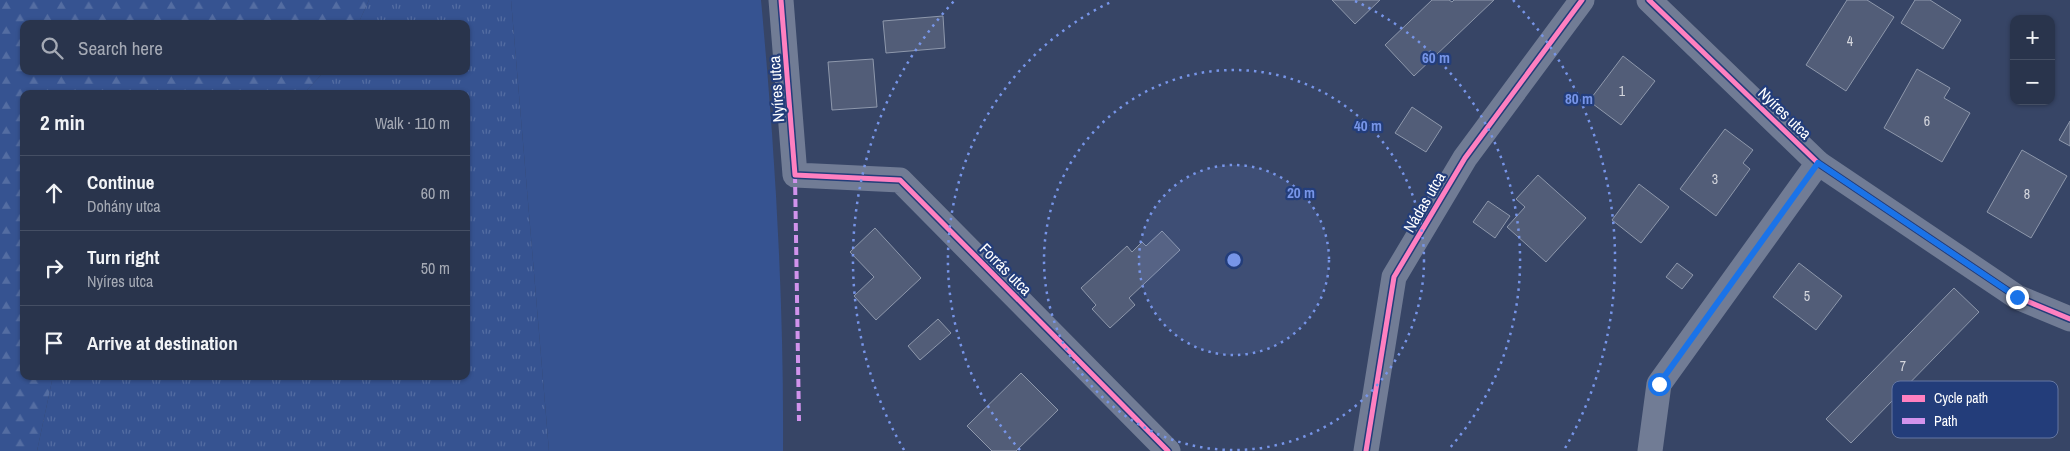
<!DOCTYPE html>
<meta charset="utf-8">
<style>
body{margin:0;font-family:"Archivo Narrow",sans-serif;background:#353f56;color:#f1f3f6}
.controls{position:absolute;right:15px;top:15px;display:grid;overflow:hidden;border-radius:10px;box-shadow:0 1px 4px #0004}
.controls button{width:45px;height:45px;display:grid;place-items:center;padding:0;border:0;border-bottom:1px solid #454f64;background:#29344c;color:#f1f3f6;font:25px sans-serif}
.stop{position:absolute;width:15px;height:15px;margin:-11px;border:4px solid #1a73e8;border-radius:50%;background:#fff}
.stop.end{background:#1a73e8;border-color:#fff;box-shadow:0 1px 5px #0008}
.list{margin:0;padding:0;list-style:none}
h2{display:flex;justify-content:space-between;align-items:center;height:65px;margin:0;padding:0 20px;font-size:21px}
h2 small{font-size:16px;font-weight:400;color:#a5aab5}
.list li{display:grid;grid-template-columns:32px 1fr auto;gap:15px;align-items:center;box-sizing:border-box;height:75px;padding:0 20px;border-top:1px solid #454f64}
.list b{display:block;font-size:19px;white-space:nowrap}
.list p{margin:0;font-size:16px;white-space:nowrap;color:#a5aab5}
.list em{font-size:16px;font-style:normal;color:#a5aab5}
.icon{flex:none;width:28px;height:28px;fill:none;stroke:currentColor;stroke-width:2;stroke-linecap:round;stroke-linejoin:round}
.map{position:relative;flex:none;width:2070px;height:451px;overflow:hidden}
.search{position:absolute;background:#29344c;box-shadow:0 1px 4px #0004;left:20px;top:20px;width:450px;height:55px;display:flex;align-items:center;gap:12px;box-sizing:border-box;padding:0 18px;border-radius:10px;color:#a5aab5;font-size:19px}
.panel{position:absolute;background:#29344c;box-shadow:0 1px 4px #0004;left:20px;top:90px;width:450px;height:290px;border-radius:10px}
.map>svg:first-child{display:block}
</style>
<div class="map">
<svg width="2070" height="451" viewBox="0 0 2070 451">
<defs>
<pattern id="grass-tufts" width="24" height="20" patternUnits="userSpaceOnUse" patternTransform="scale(1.25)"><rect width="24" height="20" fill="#365391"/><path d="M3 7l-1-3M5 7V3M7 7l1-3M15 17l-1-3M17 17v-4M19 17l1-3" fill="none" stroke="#546da2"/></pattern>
<pattern id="forest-firs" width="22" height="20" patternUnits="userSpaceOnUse" patternTransform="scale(1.25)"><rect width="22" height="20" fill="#365391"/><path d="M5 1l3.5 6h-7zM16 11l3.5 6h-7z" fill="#546da2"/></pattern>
</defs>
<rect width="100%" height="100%" fill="#374566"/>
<polygon fill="url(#grass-tufts)" points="369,0 511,0 549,451 37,451 53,376 466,376 466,94 303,94 325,71 466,71 466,24 358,24"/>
<polygon fill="url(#forest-firs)" points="0,0 369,0 358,24 24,24 24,71 325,71 303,94 24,94 24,376 53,376 37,451 0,451"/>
<path fill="#365391" d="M511 0H761C775 150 784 300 783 451H549Z"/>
<g fill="#525d78" stroke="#8e98ac">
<polygon points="1332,0 1380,0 1355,24"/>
<polygon points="1432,0 1449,0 1452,2 1454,0 1494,0 1414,76 1385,45"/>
<polygon points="1847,0 1867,0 1894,17 1846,91 1806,65"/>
<polygon points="1915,0 1930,0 1961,20 1943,49 1901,23"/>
<polygon points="943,16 945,48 886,53 883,21"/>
<polygon points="1623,56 1655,81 1621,125 1589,101"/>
<polygon points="873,59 877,107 832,110 828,62"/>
<polygon points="1917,69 1950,88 1944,98 1970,113 1942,162 1884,128"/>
<polygon points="1412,107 1442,127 1426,152 1395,133"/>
<polygon points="2070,121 2070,146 2059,140"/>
<polygon points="1725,129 1753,150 1743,163 1750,169 1716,216 1680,189"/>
<polygon points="2022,150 2067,176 2031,238 1987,212"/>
<polygon points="1538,175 1586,218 1546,262 1507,227 1525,207 1516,199"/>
<polygon points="1639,184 1669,207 1641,243 1612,220"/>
<polygon points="1488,201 1510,216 1495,238 1473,222"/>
<polygon points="875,228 921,278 876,320 854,296 874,277 850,252"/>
<polygon points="1162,231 1180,250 1129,298 1135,305 1110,328 1092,309 1096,305 1081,288 1127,246 1132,252 1142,242 1146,246"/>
<polygon points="1677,263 1693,275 1682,289 1666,277"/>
<polygon points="1799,263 1842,296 1816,330 1773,297"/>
<polygon points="1954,288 1979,312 1851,443 1826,419"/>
<polygon points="938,319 951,333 920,360 908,346"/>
<polygon points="1021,373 1058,410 1016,451 992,451 967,426"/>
</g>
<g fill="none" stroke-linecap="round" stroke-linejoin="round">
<g stroke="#717c95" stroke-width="25">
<polyline points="781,0 795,175 900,180 1168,451"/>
<polyline points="1649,0 1818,163 2017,297 2070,319"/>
<polyline points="1366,451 1394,277 1465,158 1582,0"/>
<polyline points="1650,451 1659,384 1818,163"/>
</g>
<polyline stroke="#d193ec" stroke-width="4" stroke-dasharray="8 4" stroke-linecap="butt" points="795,175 799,421"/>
<defs>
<g id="cycleway">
<polyline points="781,0 795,175 900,180 1168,451"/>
<polyline points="1649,0 1818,163 2017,297 2070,319"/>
<polyline points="1366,451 1394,277 1465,158 1582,0"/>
</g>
</defs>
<use href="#cycleway" stroke="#233d7a" stroke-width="8"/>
<use href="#cycleway" stroke="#ff80c0" stroke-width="5"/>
</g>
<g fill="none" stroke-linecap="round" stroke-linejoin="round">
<polyline stroke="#1a73e8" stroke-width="6" points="1659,384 1818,163 2017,297"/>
</g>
<circle cx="1234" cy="260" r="95" fill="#7795e8" fill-opacity=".12"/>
<g fill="none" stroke="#7795e8" stroke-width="2.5" stroke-dasharray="2.5 5">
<circle cx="1234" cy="260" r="95"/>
<circle cx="1234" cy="260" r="190"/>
<path d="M1020 450A286 286 0 0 1 1113 1M1355 1A286 286 0 0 1 1448 450"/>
<path d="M904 450A381 381 0 0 1 955 0M1513 0A381 381 0 0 1 1564 450"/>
</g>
<g text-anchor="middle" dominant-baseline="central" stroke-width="4.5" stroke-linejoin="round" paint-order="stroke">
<g font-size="14" fill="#d4d6dd">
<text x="1850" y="41">4</text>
<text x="1622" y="91">1</text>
<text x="1927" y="121">6</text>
<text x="1715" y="179">3</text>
<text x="2027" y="194">8</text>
<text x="1807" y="296">5</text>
<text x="1903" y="366">7</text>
</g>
<g font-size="16" fill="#fff" stroke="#233d7a">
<text transform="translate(776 89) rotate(-94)">Nyíres utca</text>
<text transform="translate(1785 113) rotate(44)">Nyíres utca</text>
<text transform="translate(1424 202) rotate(-60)">Nádas utca</text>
<text transform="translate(1006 269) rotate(45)">Forrás utca</text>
</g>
</g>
<rect x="1892" y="381" width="166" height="57" rx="8" fill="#233d7a" stroke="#6577a2" stroke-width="1"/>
<rect x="1902" y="395" width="23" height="7" fill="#ff80c0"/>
<rect x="1902" y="418" width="23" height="6" fill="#d193ec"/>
<g font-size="14" fill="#fff">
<text x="1934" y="403">Cycle path</text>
<text x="1934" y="426">Path</text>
</g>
<circle cx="1234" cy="260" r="8" fill="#7795e8" stroke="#233d7a" stroke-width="2.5"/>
<g font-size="15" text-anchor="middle" font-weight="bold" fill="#7795e8" stroke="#233d7a" stroke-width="4.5" stroke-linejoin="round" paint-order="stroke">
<text x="1436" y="63">60 m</text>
<text x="1579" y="104">80 m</text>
<text x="1368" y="131">40 m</text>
<text x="1301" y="198">20 m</text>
</g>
</svg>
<div class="controls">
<button>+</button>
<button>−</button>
</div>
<div class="stop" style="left:1659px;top:384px"></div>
<div class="stop end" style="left:2017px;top:297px"></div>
<div class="search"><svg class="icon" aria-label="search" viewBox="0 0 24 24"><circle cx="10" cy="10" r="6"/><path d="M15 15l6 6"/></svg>Search here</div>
<section class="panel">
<h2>2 min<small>Walk · 110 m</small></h2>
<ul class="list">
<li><svg class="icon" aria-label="ahead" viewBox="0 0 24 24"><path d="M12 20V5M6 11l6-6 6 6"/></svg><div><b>Continue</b><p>Dohány utca</p></div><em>60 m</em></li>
<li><svg class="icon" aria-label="right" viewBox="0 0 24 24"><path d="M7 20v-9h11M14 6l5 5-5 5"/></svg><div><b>Turn right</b><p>Nyíres utca</p></div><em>50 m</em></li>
<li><svg class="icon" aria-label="arrive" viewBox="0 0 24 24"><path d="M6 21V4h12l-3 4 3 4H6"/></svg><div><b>Arrive at destination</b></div></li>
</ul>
</section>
</div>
